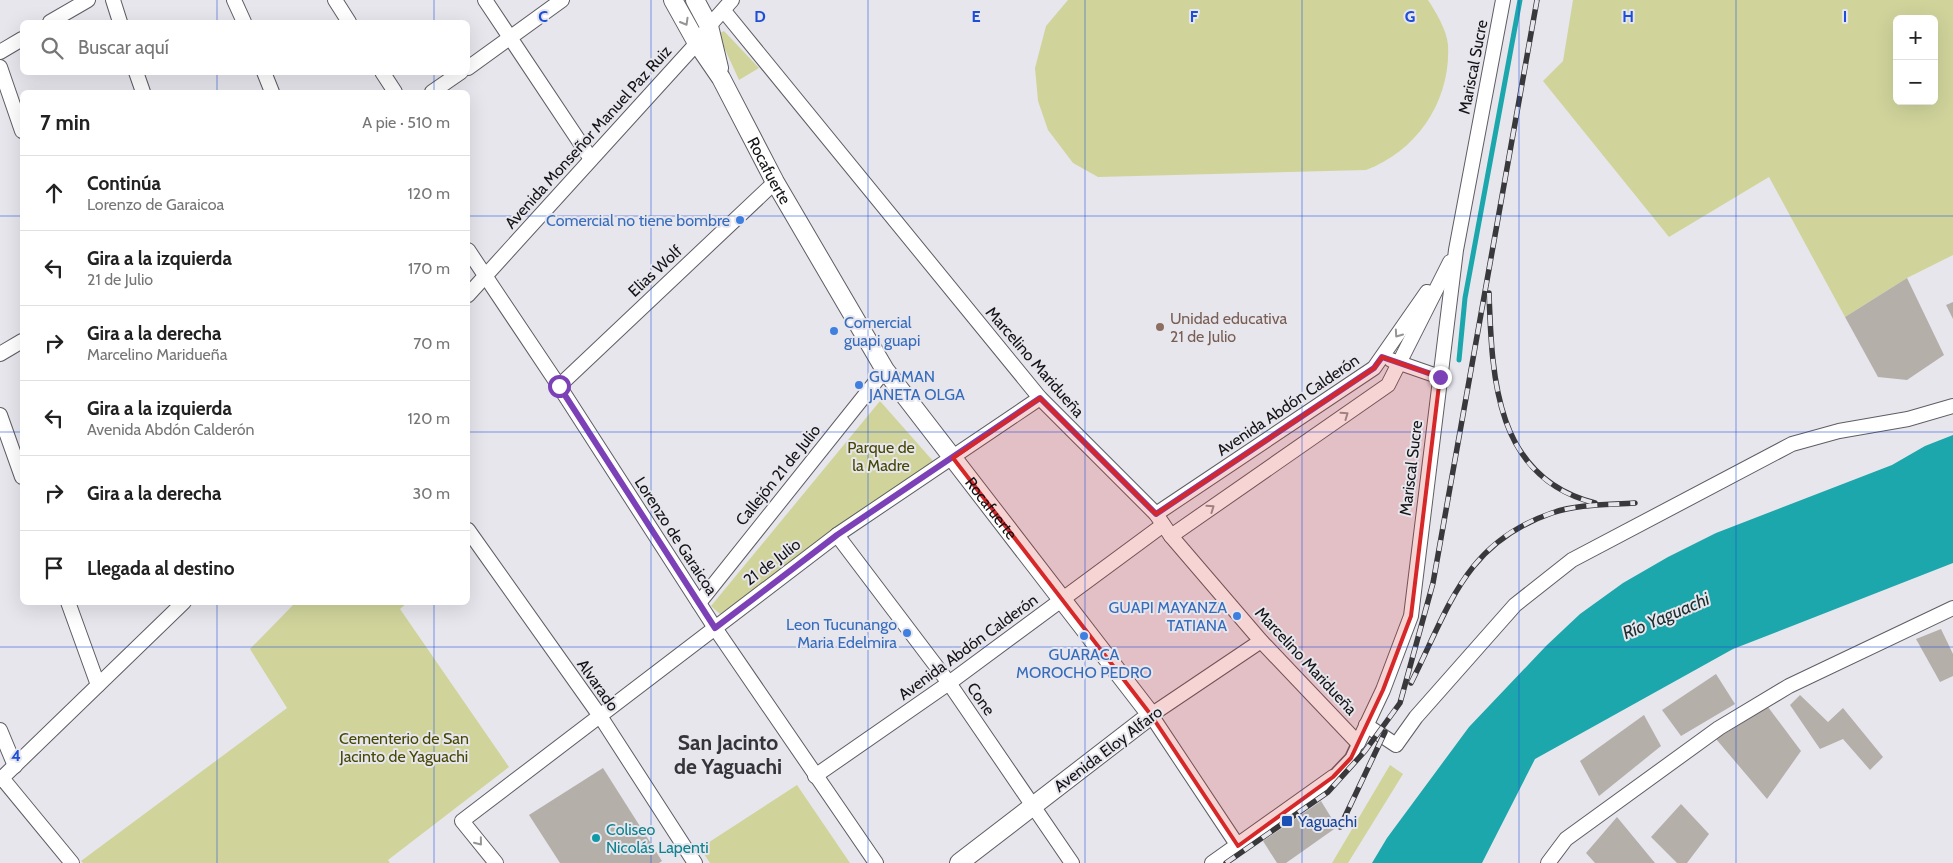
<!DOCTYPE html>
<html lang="es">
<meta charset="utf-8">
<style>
body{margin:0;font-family:Cabin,sans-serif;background:#f6f6f6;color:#222}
.controls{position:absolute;right:15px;top:15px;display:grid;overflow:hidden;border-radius:8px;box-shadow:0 5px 20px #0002}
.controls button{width:45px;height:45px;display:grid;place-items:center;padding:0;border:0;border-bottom:1px solid #e0e0e0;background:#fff;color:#222;font:25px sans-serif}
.stop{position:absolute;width:15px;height:15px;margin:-11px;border:4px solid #7c41b7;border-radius:50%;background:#fff}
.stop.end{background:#7c41b7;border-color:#fff;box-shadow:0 1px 5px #0008}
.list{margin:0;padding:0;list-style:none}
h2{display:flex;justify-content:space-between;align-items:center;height:65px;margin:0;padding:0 20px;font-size:21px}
h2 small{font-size:16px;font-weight:400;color:#767676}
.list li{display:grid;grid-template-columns:32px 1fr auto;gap:15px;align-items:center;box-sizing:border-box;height:75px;padding:0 20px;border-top:1px solid #e0e0e0}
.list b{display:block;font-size:19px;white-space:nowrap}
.list p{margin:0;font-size:16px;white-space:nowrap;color:#767676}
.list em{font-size:16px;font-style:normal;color:#767676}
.icon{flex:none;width:28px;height:28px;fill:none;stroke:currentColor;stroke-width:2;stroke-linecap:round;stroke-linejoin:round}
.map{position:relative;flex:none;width:1953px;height:863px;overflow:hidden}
.search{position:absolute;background:#fff;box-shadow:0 5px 20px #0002;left:20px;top:20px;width:450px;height:55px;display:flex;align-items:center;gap:12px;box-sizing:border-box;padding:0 18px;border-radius:8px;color:#767676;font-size:19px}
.panel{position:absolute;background:#fff;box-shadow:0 5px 20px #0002;left:20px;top:90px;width:450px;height:515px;border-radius:8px}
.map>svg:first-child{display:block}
</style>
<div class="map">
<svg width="1953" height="863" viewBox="0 0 1953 863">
<rect width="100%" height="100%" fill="#e7e6ed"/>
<g fill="#d0d49b" fill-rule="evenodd">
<path d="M1068 0H1428C1436 12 1447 31 1448 45 1451 101 1417 151 1366 170L1098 177 1073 163 1048 130 1038 101 1035 68 1046 26Z"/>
<path d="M1573 0H1953V255L1907 278 1845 317 1769 177 1669 237 1543 81 1563 61ZM1897 19H1934V101H1897Z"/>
<polygon points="724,31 759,68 739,80 718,34"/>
<polygon points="880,401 933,461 720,614 711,606"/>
<polygon points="295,603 407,603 400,609 509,767 388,860 390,863 83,863 81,861 287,708 250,649"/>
<polygon points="1390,765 1403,774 1348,863 1332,863"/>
<polygon points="797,785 850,863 710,863 700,848"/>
</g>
<polygon fill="#1ba7ab" points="1953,435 1953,563 1733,649 1535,759 1482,863 1372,863 1387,838 1469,727 1546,646 1580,614 1623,583 1668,557 1716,533 1892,465 1925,446"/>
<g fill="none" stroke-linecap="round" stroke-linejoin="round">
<polyline stroke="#1ba7ab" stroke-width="5" points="1459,360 1465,298 1520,0"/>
</g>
<g fill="#b5afaa">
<polygon points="1907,278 1944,355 1907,380 1878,377 1845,317"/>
<polygon points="1953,302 1953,319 1946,305"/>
<polygon points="1941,629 1953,654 1953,676 1940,682 1916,639"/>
<polygon points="1716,674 1735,704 1681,736 1662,710"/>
<polygon points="1800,695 1828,722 1843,708 1883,757 1870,770 1843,739 1820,749 1790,705"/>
<polygon points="1768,707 1801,751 1767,799 1716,739"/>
<polygon points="1644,715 1661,746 1599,796 1580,761"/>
<polygon points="603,768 662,861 659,863 560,863 529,815"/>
<polygon points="1321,801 1337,827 1286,863 1277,863 1263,841"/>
<polygon points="1681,804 1709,834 1687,863 1677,863 1651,837"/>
<polygon points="1617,817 1655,863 1595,863 1586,853"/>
</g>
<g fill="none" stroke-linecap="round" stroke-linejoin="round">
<defs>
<polyline id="pedestrian" points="1333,777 1351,758 1358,743"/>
<g id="minor">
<polyline points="113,0 120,22"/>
<polyline points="234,0 244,22"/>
<polyline points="335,0 349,22"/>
<polyline points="485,0 591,159"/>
<polyline points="724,11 1040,398 1156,514 1171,536 1261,641 1358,743 1383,690 1411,616 1456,250 1503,0"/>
<polyline points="50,22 88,0"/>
<polyline points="0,52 22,39"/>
<polyline points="0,67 22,131"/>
<polyline points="468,68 562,0"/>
<polyline points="136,72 143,92"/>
<polyline points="264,72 272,92"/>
<polyline points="382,72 395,92"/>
<polyline points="432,92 461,72"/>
<polyline points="468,250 559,386 715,628 876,863"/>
<polyline points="468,295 697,43 709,26 732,0"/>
<polyline points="0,354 22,341"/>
<polyline points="1391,360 1440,377"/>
<polyline points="559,386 775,182"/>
<polyline points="0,415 22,477"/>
<polyline points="1156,514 1374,368 1427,292"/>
<polyline points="468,530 600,716 695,863"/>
<polyline points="837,535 949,683 1072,863"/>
<polyline points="1171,536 1388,385 1450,262"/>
<polyline points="68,602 98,685"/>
<polyline points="699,603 885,370"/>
<polyline points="1366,725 1396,745 1416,717 1515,605 1572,560 1792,444 1839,431 1908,419 1953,406"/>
<polyline points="0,730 15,766"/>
<polyline points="815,776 949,683 1163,525"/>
<polyline points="2,778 72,863"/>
<polyline points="0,780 184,602"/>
<polyline points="1238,846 1151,715 1261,641"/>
<polyline points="496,863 462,821 837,535 1040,398"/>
<polyline points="1212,863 1333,777"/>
<polyline points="1548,863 1566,839 1719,728 1789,686 1953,608"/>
</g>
<g id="tertiary">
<path id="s1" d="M673 0 697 43 721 78 775 182 885 370 1151 715 959 863"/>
<polyline points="695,0 709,26 719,68"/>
</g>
</defs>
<use href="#pedestrian" stroke="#5e5d63" stroke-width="14"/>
<use href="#minor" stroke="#5e5d63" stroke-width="16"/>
<use href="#tertiary" stroke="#5e5d63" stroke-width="20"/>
<use href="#pedestrian" stroke="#fff" stroke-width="11"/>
<use href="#minor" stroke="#fff" stroke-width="14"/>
<use href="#tertiary" stroke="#fff" stroke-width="18"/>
<defs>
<g id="rail">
<path d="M1489 293C1492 378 1495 478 1595 503"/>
<path d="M1411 683C1449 608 1464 543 1552 513 1578 504 1607 505 1635 503"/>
<polyline points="1340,827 1385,732"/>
<polyline points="1226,863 1328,792 1365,751 1400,703 1433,583 1537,0"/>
</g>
</defs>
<use href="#rail" stroke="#39383b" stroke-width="5.5"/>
<use href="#rail" stroke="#e7e6ed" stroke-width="4" stroke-dasharray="11" stroke-linecap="butt"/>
</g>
<defs><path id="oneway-chevron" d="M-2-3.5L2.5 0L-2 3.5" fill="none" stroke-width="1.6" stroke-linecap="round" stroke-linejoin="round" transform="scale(1.25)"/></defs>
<g stroke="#959596">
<use href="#oneway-chevron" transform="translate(685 22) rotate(60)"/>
<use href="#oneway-chevron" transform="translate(1398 334) rotate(125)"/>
<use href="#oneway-chevron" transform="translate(1345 415) rotate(-35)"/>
<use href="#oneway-chevron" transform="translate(1211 508) rotate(-35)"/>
<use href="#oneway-chevron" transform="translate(479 842) rotate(51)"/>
</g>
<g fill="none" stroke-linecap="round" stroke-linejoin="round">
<polyline stroke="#7c41b7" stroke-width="6" points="559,386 715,628 837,535 1040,398 1156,514 1374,368 1382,357 1440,377"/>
</g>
<path fill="#d62828" fill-opacity="0.2" stroke="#d62828" stroke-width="4" stroke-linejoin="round" d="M1382 357 1440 377 1411 616 1383 690 1351 758 1333 777 1238 846 1151 715 953 458 1040 398 1156 514 1374 368Z"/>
<path fill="none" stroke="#1d4ed8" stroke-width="1" stroke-opacity="0.55" d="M217 0V22M434 0V22M651 0V863M868 0V863M1085 0V863M1302 0V863M1519 0V863M1736 0V863M217 72V92M434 72V92M0 216H22M468 216H1953M0 432H22M468 432H1953M217 602V863M434 602V863M0 647H1953"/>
<g fill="#3f7fe0" stroke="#e7e6ed" stroke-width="2">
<circle cx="740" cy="220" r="5"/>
<circle cx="834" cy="331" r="5"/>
<circle cx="859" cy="385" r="5"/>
<circle cx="1237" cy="616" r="5"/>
<circle cx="907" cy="633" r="5"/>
<circle cx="1084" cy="636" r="5"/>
</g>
<circle fill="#8d6e63" stroke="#e7e6ed" stroke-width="2" cx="1160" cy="327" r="5"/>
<rect fill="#1a4fb4" stroke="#e7e6ed" stroke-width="2" x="1281" y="815" width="12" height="12" rx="2.5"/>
<circle fill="#0f9aa8" stroke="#e7e6ed" stroke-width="2" cx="596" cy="838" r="5"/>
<g text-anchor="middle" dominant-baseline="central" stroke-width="4" stroke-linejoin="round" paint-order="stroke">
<g font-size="16" fill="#141316" stroke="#e7e6ed">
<text transform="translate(1473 67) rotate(-79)">Mariscal Sucre</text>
<text transform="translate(588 137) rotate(-48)">Avenida Monseñor Manuel Paz Ruiz</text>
<text stroke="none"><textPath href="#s1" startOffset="196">Rocafuerte</textPath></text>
<text transform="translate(655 271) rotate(-43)">Elias Wolf</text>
<text transform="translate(1035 362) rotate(49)">Marcelino Maridueña</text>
<text transform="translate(1288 405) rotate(-34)">Avenida Abdón Calderón</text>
<text transform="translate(1411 468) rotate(-83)">Mariscal Sucre</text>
<text transform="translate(778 475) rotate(-51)">Callejón 21 de Julio</text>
<text stroke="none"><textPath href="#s1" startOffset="601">Rocafuerte</textPath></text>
<text transform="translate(676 536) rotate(57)">Lorenzo de Garaicoa</text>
<text transform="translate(772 562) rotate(-37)">21 de Julio</text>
<text transform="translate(968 647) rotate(-36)">Avenida Abdón Calderón</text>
<text transform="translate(1306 661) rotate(47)">Marcelino Maridueña</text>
<text transform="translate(598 685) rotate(55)">Alvarado</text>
<text transform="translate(981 699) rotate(55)">Cone</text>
<text transform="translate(1108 749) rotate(-37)">Avenida Eloy Alfaro</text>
</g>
<g font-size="16" fill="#366cbe" stroke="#e7e6ed" text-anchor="end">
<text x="730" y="220">Comercial no tiene bombre</text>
<text x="844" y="322" text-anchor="start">Comercial<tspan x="844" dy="18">guapi guapi</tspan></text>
<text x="869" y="376" text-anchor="start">GUAMAN<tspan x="869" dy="18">JANETA OLGA</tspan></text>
<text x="1227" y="607">GUAPI MAYANZA<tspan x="1227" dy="18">TATIANA</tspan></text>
<text x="897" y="624">Leon Tucunango<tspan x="897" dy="18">Maria Edelmira</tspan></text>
<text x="1084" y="654" text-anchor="middle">GUARACA<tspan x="1084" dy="18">MOROCHO PEDRO</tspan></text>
</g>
<g font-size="16" fill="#785e54" stroke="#e7e6ed" text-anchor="start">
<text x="1170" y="318">Unidad educativa<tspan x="1170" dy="18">21 de Julio</tspan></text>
</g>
<g font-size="16" fill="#464703" stroke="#e7e6ed">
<text x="881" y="447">Parque de<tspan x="881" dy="18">la Madre</tspan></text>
<text x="404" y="738">Cementerio de San<tspan x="404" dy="18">Jacinto de Yaguachi</tspan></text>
</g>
<g font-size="16" fill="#164399" stroke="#e7e6ed" text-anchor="start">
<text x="1298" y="821">Yaguachi</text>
</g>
<g font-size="16" fill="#0d838f" stroke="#e7e6ed" text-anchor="start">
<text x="606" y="829">Coliseo<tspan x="606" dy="18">Nicolás Lapenti</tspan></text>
</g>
<g font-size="18" font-style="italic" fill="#1a2f30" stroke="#e7e6ed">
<text transform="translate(1666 616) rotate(-23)">Río Yaguachi</text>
</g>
<g font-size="21" font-weight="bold" fill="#35343a" stroke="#e7e6ed">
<text x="728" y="742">San Jacinto<tspan x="728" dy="24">de Yaguachi</tspan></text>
</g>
</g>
<g font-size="16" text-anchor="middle" font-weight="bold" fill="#1d4ed8" stroke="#e7e6ed" stroke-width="4" stroke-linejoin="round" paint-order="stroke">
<text x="543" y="22">C</text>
<text x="760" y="22">D</text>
<text x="976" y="22">E</text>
<text x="1194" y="22">F</text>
<text x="1410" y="22">G</text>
<text x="1628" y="22">H</text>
<text x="1845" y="22">I</text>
<text x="16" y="761">4</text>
</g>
</svg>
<div class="controls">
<button>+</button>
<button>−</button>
</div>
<div class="stop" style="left:559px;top:386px"></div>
<div class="stop end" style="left:1440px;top:377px"></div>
<div class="search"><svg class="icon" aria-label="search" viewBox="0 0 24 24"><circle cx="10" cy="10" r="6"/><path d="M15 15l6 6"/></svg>Buscar aquí</div>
<section class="panel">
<h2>7 min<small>A pie · 510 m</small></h2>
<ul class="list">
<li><svg class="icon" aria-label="ahead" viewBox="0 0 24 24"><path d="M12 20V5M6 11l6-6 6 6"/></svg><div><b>Continúa</b><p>Lorenzo de Garaicoa</p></div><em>120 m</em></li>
<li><svg class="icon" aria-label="left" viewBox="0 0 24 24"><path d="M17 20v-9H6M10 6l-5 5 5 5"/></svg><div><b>Gira a la izquierda</b><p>21 de Julio</p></div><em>170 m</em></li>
<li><svg class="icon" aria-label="right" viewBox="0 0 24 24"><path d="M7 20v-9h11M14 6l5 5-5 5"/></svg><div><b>Gira a la derecha</b><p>Marcelino Maridueña</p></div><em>70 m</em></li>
<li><svg class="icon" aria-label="left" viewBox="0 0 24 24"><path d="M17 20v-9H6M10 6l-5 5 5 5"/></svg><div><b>Gira a la izquierda</b><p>Avenida Abdón Calderón</p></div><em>120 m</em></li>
<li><svg class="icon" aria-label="right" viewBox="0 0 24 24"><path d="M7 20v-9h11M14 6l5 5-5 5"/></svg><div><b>Gira a la derecha</b></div><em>30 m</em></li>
<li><svg class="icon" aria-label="arrive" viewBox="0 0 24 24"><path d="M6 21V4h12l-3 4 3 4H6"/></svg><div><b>Llegada al destino</b></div></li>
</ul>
</section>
</div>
